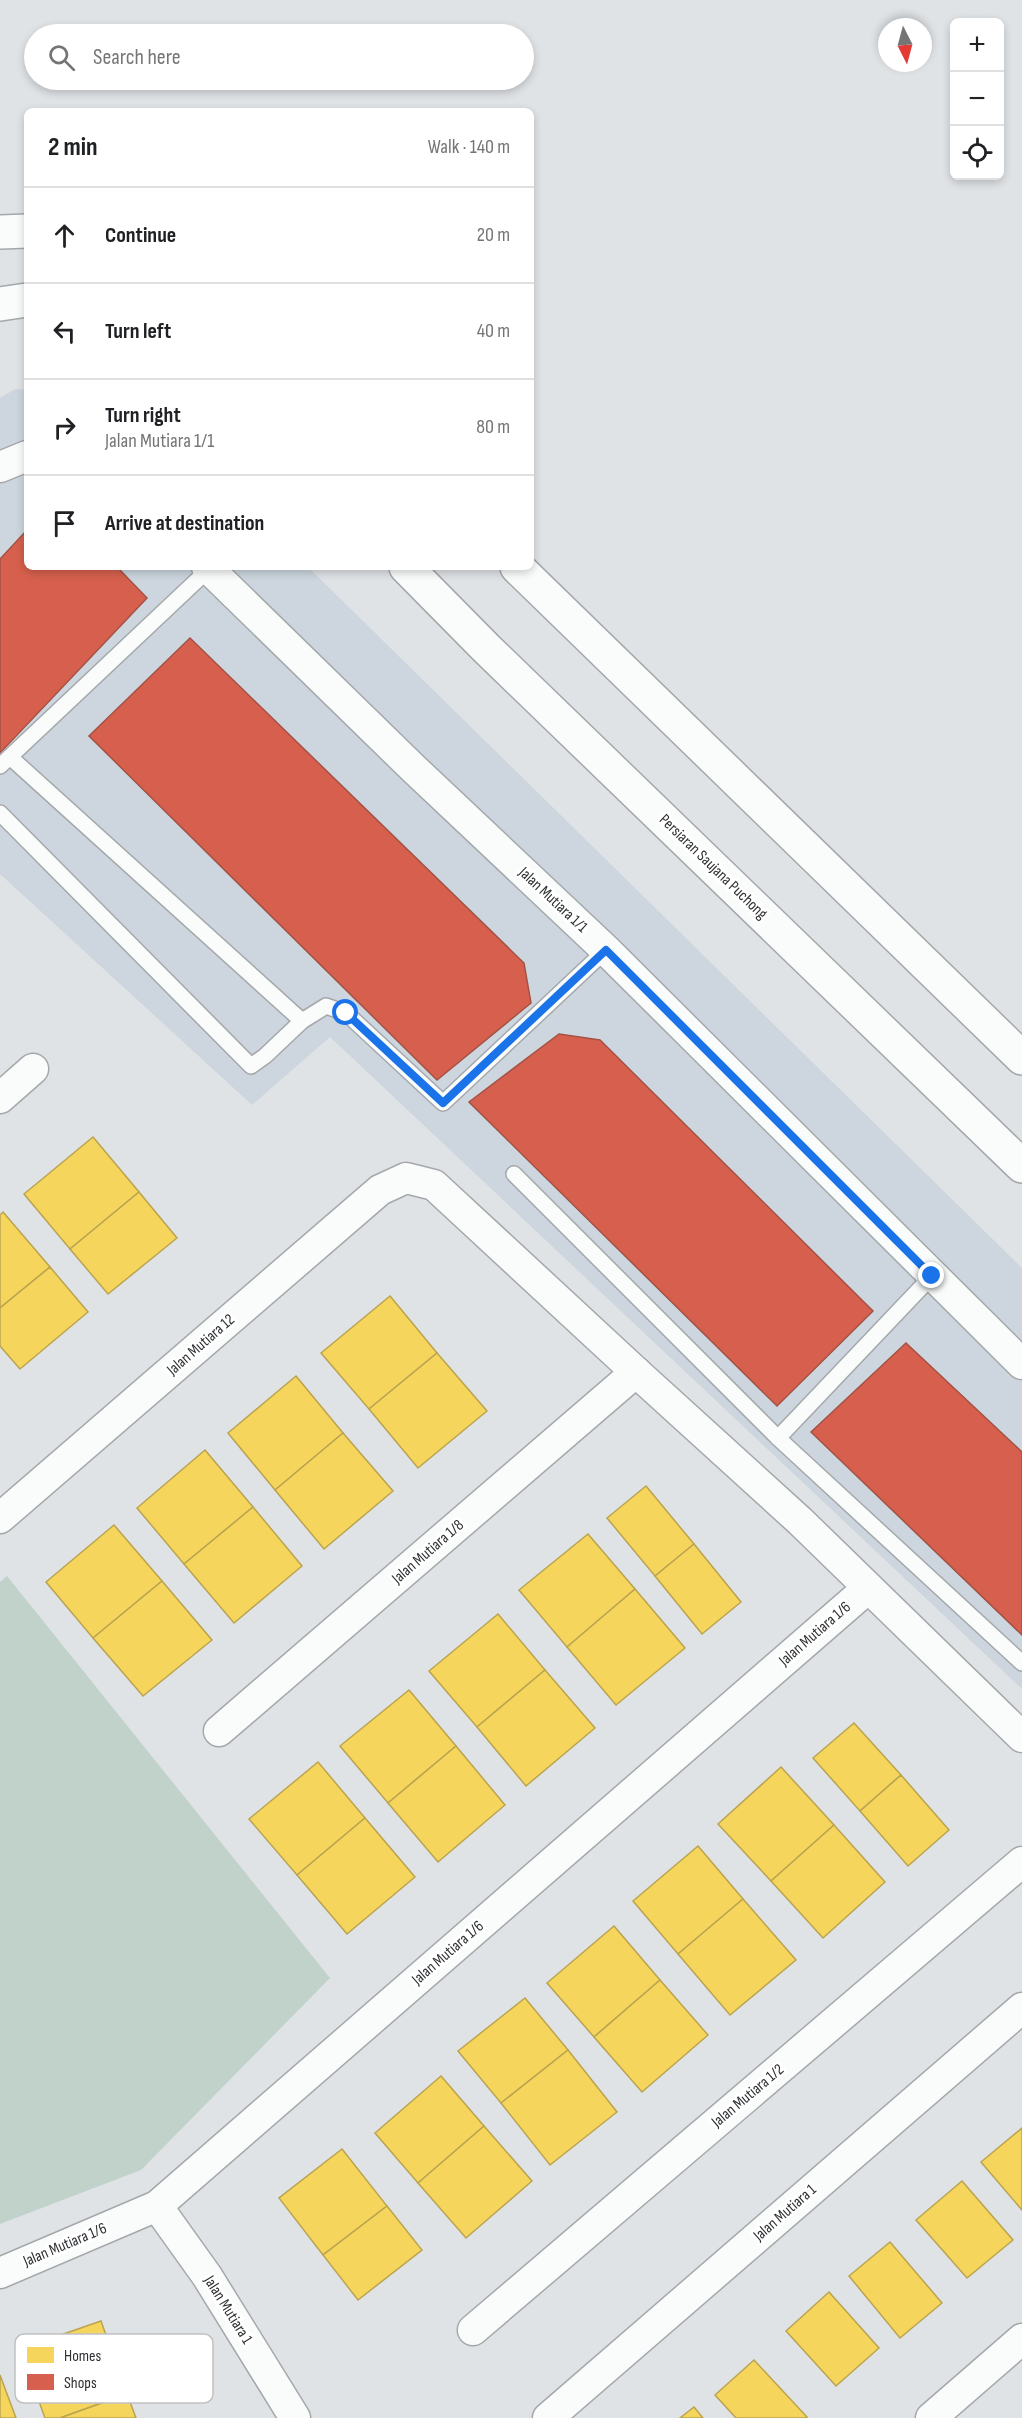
<!DOCTYPE html>
<meta charset="utf-8">
<style>
body{margin:0;font-family:"Sofia Sans Condensed",sans-serif;background:#f6f6f6;color:#202124}
.controls{position:absolute;right:18px;top:18px;display:grid;overflow:hidden;border-radius:9px;box-shadow:0 3px 9px #0003}
.controls button{width:54px;height:54px;display:grid;place-items:center;padding:0;border:0;border-bottom:2px solid #e0e0e0;background:#fff;color:#202124;font:30px sans-serif}
.compass{position:absolute;left:878px;top:18px;width:54px;height:54px;border-radius:50%;background:#fff;box-shadow:0 3px 9px #0003;rotate:174deg}
.stop{position:absolute;width:18px;height:18px;margin:-14px;border:4px solid #1a73e8;border-radius:50%;background:#fff}
.stop.end{background:#1a73e8;border-color:#fff;box-shadow:0 2px 6px #0008}
.list{margin:0;padding:0;list-style:none}
h2{display:flex;justify-content:space-between;align-items:center;height:78px;margin:0;padding:0 24px;font-size:26px}
h2 small{font-size:20px;font-weight:400;color:#757577}
.list li{display:grid;grid-template-columns:39px 1fr auto;gap:18px;align-items:center;box-sizing:border-box;height:96px;padding:0 24px;border-top:2px solid #e0e0e0}
.list b{display:block;font-size:22px;white-space:nowrap}
.list p{margin:0;font-size:20px;white-space:nowrap;color:#757577}
.list em{font-size:20px;font-style:normal;color:#757577}
.icon{flex:none;width:33px;height:33px;fill:none;stroke:currentColor;stroke-width:2;stroke-linecap:round;stroke-linejoin:round}
.map{position:relative;flex:none;width:1022px;height:2418px;overflow:hidden}
.search{position:absolute;background:#fff;box-shadow:0 3px 9px #0003;left:24px;top:24px;width:510px;height:66px;display:flex;align-items:center;gap:15px;box-sizing:border-box;padding:0 21px;border-radius:33px;color:#757577;font-size:22px}
.panel{position:absolute;background:#fff;box-shadow:0 3px 9px #0003;left:24px;top:108px;width:510px;height:462px;border-radius:9px}
.map>svg:first-child{display:block}
</style>
<div class="map">
<svg width="1022" height="2418" viewBox="0 0 1022 2418">
<rect width="100%" height="100%" fill="#e0e3e6"/>
<polygon fill="#cdd6de" points="15,389 27,390 27,567 308,567 1022,1268 1022,1689 330,1037 252,1105 0,874 0,398"/>
<polygon fill="#c1d2cb" points="7,1576 330,1978 141,2170 0,2224 0,1582"/>
<g fill="#f6d55c" stroke="#baa450" stroke-width="1.5">
<polygon points="93,1137 139,1192 70,1249 24,1194"/>
<polygon points="139,1192 177,1238 108,1294 70,1249"/>
<polygon points="3,1212 50,1267 0,1308 0,1215"/>
<polygon points="50,1267 88,1312 20,1369 0,1346 0,1308"/>
<polygon points="390,1296 437,1353 369,1409 321,1353"/>
<polygon points="437,1353 487,1411 418,1468 369,1409"/>
<polygon points="296,1376 343,1433 275,1490 228,1433"/>
<polygon points="343,1433 393,1491 324,1549 275,1490"/>
<polygon points="205,1450 253,1507 184,1564 137,1508"/>
<polygon points="646,1486 694,1544 655,1576 607,1518"/>
<polygon points="253,1507 302,1566 234,1623 184,1564"/>
<polygon points="114,1525 162,1581 93,1638 46,1582"/>
<polygon points="588,1534 635,1589 567,1647 519,1590"/>
<polygon points="694,1544 741,1602 702,1634 655,1576"/>
<polygon points="162,1581 212,1640 143,1696 93,1638"/>
<polygon points="635,1589 685,1648 616,1705 567,1647"/>
<polygon points="498,1614 545,1670 477,1727 429,1671"/>
<polygon points="545,1670 595,1728 526,1786 477,1727"/>
<polygon points="409,1690 456,1746 388,1803 340,1746"/>
<polygon points="854,1723 901,1775 860,1811 813,1758"/>
<polygon points="456,1746 505,1805 438,1862 388,1803"/>
<polygon points="318,1762 365,1818 297,1875 249,1819"/>
<polygon points="781,1767 834,1825 771,1881 718,1824"/>
<polygon points="901,1775 949,1830 908,1866 860,1811"/>
<polygon points="365,1818 415,1877 347,1934 297,1875"/>
<polygon points="834,1825 885,1882 823,1938 771,1881"/>
<polygon points="698,1846 743,1899 678,1954 633,1901"/>
<polygon points="743,1899 796,1960 730,2015 678,1954"/>
<polygon points="614,1926 660,1980 594,2037 547,1983"/>
<polygon points="660,1980 708,2035 642,2092 594,2037"/>
<polygon points="525,1998 568,2050 501,2103 458,2051"/>
<polygon points="568,2050 617,2112 550,2165 501,2103"/>
<polygon points="441,2076 484,2126 418,2183 375,2133"/>
<polygon points="484,2126 532,2181 466,2238 418,2183"/>
<polygon points="1022,2128 1022,2210 981,2162"/>
<polygon points="342,2149 387,2206 323,2255 279,2198"/>
<polygon points="962,2181 1013,2240 967,2278 916,2220"/>
<polygon points="387,2206 422,2250 358,2300 323,2255"/>
<polygon points="890,2242 942,2303 900,2338 849,2276"/>
<polygon points="829,2292 879,2348 836,2386 786,2331"/>
<polygon points="101,2321 127,2394 60,2418 45,2418 20,2349"/>
<polygon points="754,2360 807,2417 805,2418 736,2418 715,2395"/>
<polygon points="0,2375 16,2418 0,2418"/>
<polygon points="127,2394 136,2418 60,2418"/>
<polygon points="694,2407 703,2418 680,2418"/>
</g>
<g fill="#d6604d" stroke="#a45245" stroke-width="1.5">
<polygon points="26,531 27,567 117,567 147,598 0,753 0,559"/>
<polygon points="190,638 524,963 531,1003 437,1080 89,736"/>
<polygon points="559,1034 600,1040 873,1311 777,1406 469,1102"/>
<polygon points="906,1343 1022,1452 1022,1635 811,1432"/>
</g>
<g fill="none" stroke-linecap="round" stroke-linejoin="round">
<defs>
<g id="lane">
<polyline points="10,757 302,1021"/>
<polyline points="0,766 209,569"/>
<polyline points="0,813 251,1066 265,1056 302,1021 326,1006 346,1013 443,1103 606,950"/>
<polyline points="514,1174 778,1438 1022,1663"/>
<polyline points="778,1438 932,1276"/>
</g>
<g id="street">
<polyline points="0,467 27,456"/>
<polyline points="207,567 413,768 606,950 1022,1364"/>
<polyline points="0,1098 33,1069"/>
<polyline points="0,1518 380,1190 406,1178 434,1185 636,1372 800,1521 1022,1737"/>
<polyline points="219,1731 636,1372"/>
<polyline points="157,2206 207,2276 295,2418"/>
<polyline points="0,2273 157,2206 868,1588"/>
<polyline points="473,2330 1022,1862"/>
<polyline points="548,2418 1022,2008"/>
<polyline points="931,2418 1022,2339"/>
</g>
<g id="secondary">
<polyline points="0,232 27,231"/>
<polyline points="0,304 27,300"/>
<polyline points="406,567 486,648 1022,1166"/>
<polyline points="517,567 1022,1058"/>
</g>
</defs>
<use href="#lane" stroke="#a5a8ab" stroke-width="18"/>
<use href="#street" stroke="#a5a8ab" stroke-width="33"/>
<use href="#secondary" stroke="#a5a8ab" stroke-width="36"/>
<use href="#lane" stroke="#fafbfb" stroke-width="15"/>
<use href="#street" stroke="#fafbfb" stroke-width="30"/>
<use href="#secondary" stroke="#fafbfb" stroke-width="33"/>
</g>
<g fill="none" stroke-linecap="round" stroke-linejoin="round">
<polyline stroke="#1a73e8" stroke-width="8" points="346,1013 443,1103 606,950 932,1276"/>
</g>
<g text-anchor="middle" dominant-baseline="central" stroke-width="6" stroke-linejoin="round" paint-order="stroke">
<g font-size="16" fill="#2e3033" stroke="#fff">
<text transform="translate(713 867) rotate(44)">Persiaran Saujana Puchong</text>
<text transform="translate(553 900) rotate(43)">Jalan Mutiara 1/1</text>
<text transform="translate(201 1345) rotate(-41)">Jalan Mutiara 12</text>
<text transform="translate(428 1552) rotate(-41)">Jalan Mutiara 1/8</text>
<text transform="translate(815 1634) rotate(-41)">Jalan Mutiara 1/6</text>
<text transform="translate(448 1953) rotate(-41)">Jalan Mutiara 1/6</text>
<text transform="translate(748 2096) rotate(-40)">Jalan Mutiara 1/2</text>
<text transform="translate(785 2213) rotate(-41)">Jalan Mutiara 1</text>
<text transform="translate(65 2245) rotate(-23)">Jalan Mutiara 1/6</text>
<text transform="translate(228 2310) rotate(58)">Jalan Mutiara 1</text>
</g>
</g>
<rect x="15" y="2334" width="198" height="69" rx="9" fill="#fff" stroke="#c0c1c2" stroke-width="1.5"/>
<rect x="27" y="2347" width="27" height="16" fill="#f6d55c"/>
<rect x="27" y="2374" width="27" height="16" fill="#d6604d"/>
<g font-size="16" fill="#2e3033">
<text x="64" y="2361">Homes</text>
<text x="64" y="2388">Shops</text>
</g>
</svg>
<div class="controls">
<button>+</button>
<button>−</button>
<button><svg class="icon" aria-label="locate" viewBox="0 0 24 24"><circle cx="12" cy="12" r="6"/><path d="M12 2v4M12 18v4M2 12h4M18 12h4"/></svg></button>
</div>
<svg class="compass" viewBox="-18 -18 36 36"><path d="M0-13l5 13h-10z" fill="#e53935"/><path d="M0 13l5-13h-10z" fill="#757577"/></svg>
<div class="stop" style="left:346px;top:1013px"></div>
<div class="stop end" style="left:932px;top:1276px"></div>
<div class="search"><svg class="icon" aria-label="search" viewBox="0 0 24 24"><circle cx="10" cy="10" r="6"/><path d="M15 15l6 6"/></svg>Search here</div>
<section class="panel">
<h2>2 min<small>Walk · 140 m</small></h2>
<ul class="list">
<li><svg class="icon" aria-label="ahead" viewBox="0 0 24 24"><path d="M12 20V5M6 11l6-6 6 6"/></svg><div><b>Continue</b></div><em>20 m</em></li>
<li><svg class="icon" aria-label="left" viewBox="0 0 24 24"><path d="M17 20v-9H6M10 6l-5 5 5 5"/></svg><div><b>Turn left</b></div><em>40 m</em></li>
<li><svg class="icon" aria-label="right" viewBox="0 0 24 24"><path d="M7 20v-9h11M14 6l5 5-5 5"/></svg><div><b>Turn right</b><p>Jalan Mutiara 1/1</p></div><em>80 m</em></li>
<li><svg class="icon" aria-label="arrive" viewBox="0 0 24 24"><path d="M6 21V4h12l-3 4 3 4H6"/></svg><div><b>Arrive at destination</b></div></li>
</ul>
</section>
</div>
